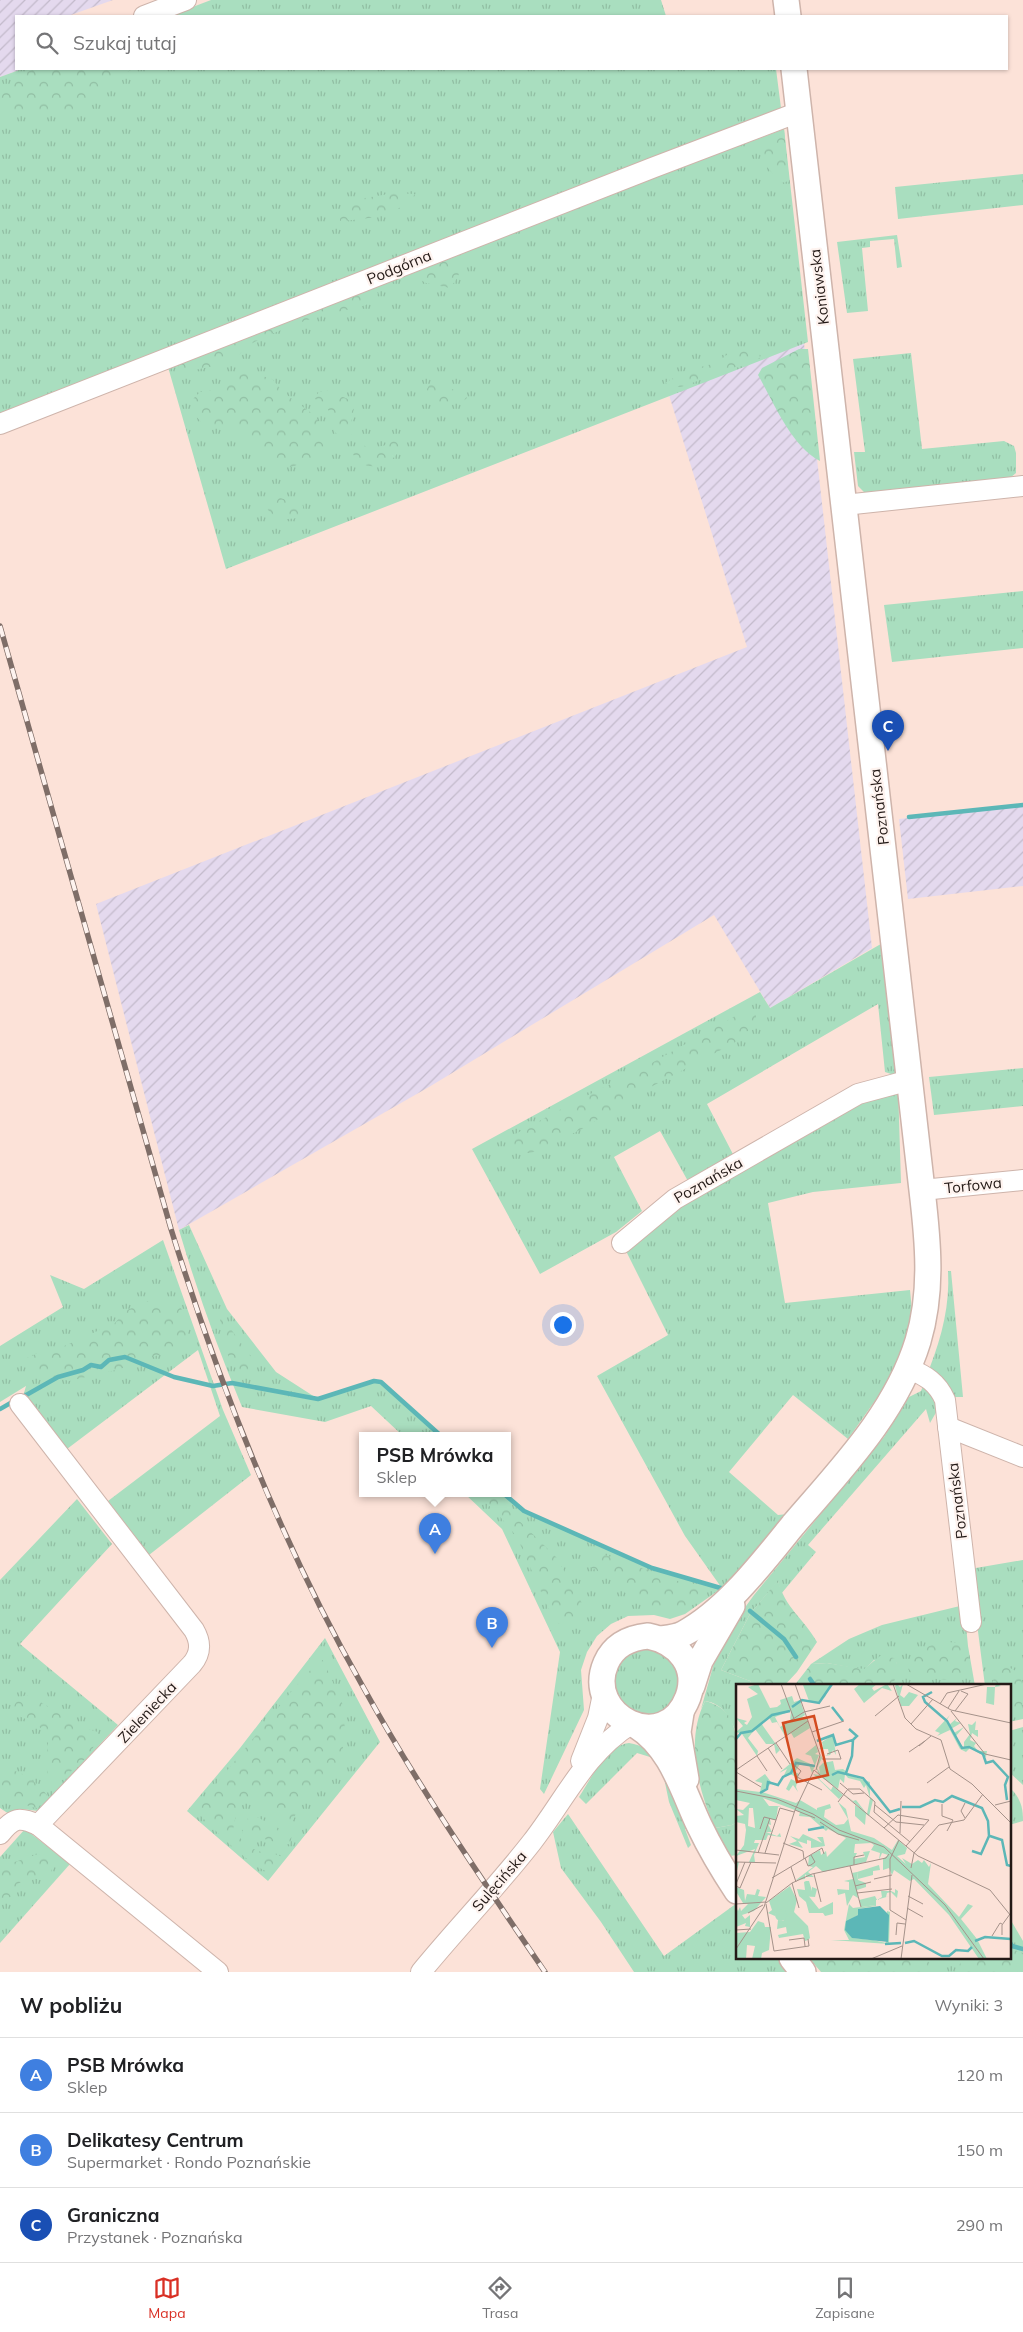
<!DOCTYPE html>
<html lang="pl">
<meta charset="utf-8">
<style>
body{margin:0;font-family:Mulish,sans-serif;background:#f2f2f2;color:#202124}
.you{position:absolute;left:562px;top:1324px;width:18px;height:18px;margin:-12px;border:4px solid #fff;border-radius:50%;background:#1a73e8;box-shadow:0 0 0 8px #1a73e833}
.badge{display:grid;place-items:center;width:32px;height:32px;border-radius:50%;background:#d93025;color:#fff;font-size:16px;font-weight:700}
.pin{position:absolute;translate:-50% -41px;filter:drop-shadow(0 1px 2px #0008)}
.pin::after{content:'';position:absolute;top:26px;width:18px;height:15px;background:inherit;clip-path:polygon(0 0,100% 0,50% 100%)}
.popup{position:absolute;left:359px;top:1432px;width:152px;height:65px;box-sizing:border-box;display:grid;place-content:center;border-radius:0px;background:#fff;filter:drop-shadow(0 1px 4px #0005);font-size:16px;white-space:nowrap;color:#757577}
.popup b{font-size:19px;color:#202124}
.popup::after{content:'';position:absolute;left:50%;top:100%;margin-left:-10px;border:10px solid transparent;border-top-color:#fff}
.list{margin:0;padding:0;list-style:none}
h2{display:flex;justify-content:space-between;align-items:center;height:65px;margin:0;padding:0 20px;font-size:21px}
h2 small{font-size:16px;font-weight:400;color:#757577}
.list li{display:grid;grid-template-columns:32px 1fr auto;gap:15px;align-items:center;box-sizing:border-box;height:75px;padding:0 20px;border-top:1px solid #e0e0e0}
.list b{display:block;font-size:19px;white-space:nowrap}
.list p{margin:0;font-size:16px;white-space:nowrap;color:#757577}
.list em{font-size:16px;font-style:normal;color:#757577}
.icon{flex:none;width:28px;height:28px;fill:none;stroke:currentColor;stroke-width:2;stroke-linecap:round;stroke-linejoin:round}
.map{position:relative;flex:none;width:1023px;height:1972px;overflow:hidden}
.search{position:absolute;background:#fff;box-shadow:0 1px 4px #0004;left:15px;right:15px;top:15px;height:55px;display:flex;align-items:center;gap:12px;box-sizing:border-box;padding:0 18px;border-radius:0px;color:#757577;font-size:19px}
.sheet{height:290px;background:#fff}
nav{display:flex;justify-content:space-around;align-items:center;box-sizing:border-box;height:70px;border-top:1px solid #e0e0e0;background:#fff;font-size:14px;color:#757577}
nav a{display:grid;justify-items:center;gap:2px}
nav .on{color:#d93025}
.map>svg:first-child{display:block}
</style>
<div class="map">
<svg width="1023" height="1972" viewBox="0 0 1023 1972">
<defs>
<pattern id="industrial-furrows" width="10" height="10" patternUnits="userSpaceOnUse" patternTransform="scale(1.25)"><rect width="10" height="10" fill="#e4d9ee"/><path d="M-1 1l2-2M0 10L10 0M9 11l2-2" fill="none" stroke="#c3bacb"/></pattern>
<pattern id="grass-tufts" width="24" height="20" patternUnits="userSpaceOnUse" patternTransform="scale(1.25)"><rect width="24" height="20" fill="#a9debf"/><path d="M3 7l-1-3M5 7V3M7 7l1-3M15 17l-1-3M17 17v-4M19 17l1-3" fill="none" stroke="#91bea3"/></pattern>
<pattern id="forest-crowns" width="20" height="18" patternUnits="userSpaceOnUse" patternTransform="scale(1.25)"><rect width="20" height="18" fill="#a9debf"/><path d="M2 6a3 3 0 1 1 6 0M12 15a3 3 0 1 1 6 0" fill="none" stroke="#91bea3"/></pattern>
</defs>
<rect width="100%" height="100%" fill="#fce2d8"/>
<g fill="url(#industrial-furrows)">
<polygon points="0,0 113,0 68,16 16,16 16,69 22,69 0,77"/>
<polygon points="804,343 872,948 770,1008 714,915 429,1087 179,1230 96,904 747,647 669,395"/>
<polygon points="1023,806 1023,886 908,899 899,819"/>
</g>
<g fill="url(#grass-tufts)">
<polygon points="211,0 661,0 666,16 169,16"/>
<polygon points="22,69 776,69 781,108 189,351 784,129 808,342 226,569 166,360 0,419 0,77"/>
<polygon points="1023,174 1023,205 898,219 895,187"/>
<polygon points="897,235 902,267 897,268 894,239 870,241 870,247 862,248 868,311 847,313 837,242"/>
<polygon points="911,353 922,449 1004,441 1014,446 1016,453 1016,473 1010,478 865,493 858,486 854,452 865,452 853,359"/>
<polygon points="1023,591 1023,648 892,662 884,605"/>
<polygon points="886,941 900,1077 885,1072 878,1004 707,1104 736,1160 689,1183 660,1131 614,1157 642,1211 616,1232 540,1274 472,1149 760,992 770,1008"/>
<polygon points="1023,1068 1023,1106 934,1115 929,1077"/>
<polygon points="898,1086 901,1183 813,1192 768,1203 785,1303 910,1290 913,1322 896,1371 848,1439 793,1395 729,1472 778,1515 788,1514 722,1588 685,1614 670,1619 654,1615 628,1616 611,1624 597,1636 587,1652 581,1670 584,1710 544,1794 540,1789 560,1652 502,1529 464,1493 503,1493 524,1511 652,1568 721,1587 685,1536 597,1376 668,1335 622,1243 767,1151"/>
<path d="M189 1225 227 1309 276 1372 318 1399 374 1381 381 1382 440 1435H402L371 1406 325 1422 242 1407C218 1349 197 1291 179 1230Z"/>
<polygon points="163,1240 223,1410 251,1475 149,1555 108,1501 220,1416 198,1350 67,1449 24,1393 26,1386 0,1402 0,1346 63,1307 50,1275 84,1289"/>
<path d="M948 1271H951L963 1397H952L945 1385 930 1367C942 1336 950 1304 948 1271Z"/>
<path d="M923 1386 931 1391 938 1409 930 1423 926 1409 808 1545 816 1552 781 1594 778 1581 750 1614 721 1670 750 1681 753 1686H737V1734C730 1718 724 1704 705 1701L701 1709 720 1642 754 1595 884 1437 909 1397 921 1391Z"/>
<polygon points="77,1499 112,1544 20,1644 118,1725 38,1811 22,1809 9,1814 0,1808 0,1580"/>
<polygon points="1023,1560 1023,1719 1009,1722 1009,1686 985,1686 970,1569"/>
<polygon points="964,1605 968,1646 975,1686 843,1686 897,1663 874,1660 864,1670 827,1663 811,1664 849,1639 882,1625"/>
<polygon points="325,1638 380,1742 268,1881 187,1811 240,1748"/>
<path d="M658 1647 671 1655 681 1683C678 1690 675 1699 671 1704 648 1732 606 1701 614 1670 615 1664 623 1656 627 1651Z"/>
<polygon points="1023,1727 1023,1785 1009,1772 1009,1731"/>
<path d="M629 1743C643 1745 649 1751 657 1762L650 1757 637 1753 586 1804 579 1797C591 1779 606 1746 629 1743Z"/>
<polygon points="663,1773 690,1827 685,1829 691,1845 688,1848 669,1802"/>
<path d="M1009 1787C1020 1797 1023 1806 1023 1821L1009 1825Z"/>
<polygon points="568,1814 664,1956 737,1903 737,1958 792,1958 803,1972 634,1972 601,1922 561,1868 553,1832"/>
<polygon points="737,1822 737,1855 730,1856 715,1828 732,1825"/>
<polygon points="25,1829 70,1864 0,1943 0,1857"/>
<polygon points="1009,1917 1023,1941 1023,1972 821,1972 809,1958 1009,1958"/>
</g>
<g fill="url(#forest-crowns)">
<polygon points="35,69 133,69 94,90 74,110 59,115 21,110 10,113 1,108 0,94 17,76"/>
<polygon points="784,129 789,181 781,183 762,161 759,149 771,136"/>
<path d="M394 193 415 194C398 217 366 219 340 221V209L348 201Z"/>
<polygon points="478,245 461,265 458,277 450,288 426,283 410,274 409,272"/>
<polygon points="373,286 378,294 366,305 307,320 266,336 247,346 235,359 219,365 185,372 179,369 178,364"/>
<path d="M741 348C749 348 760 348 760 358L681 387H675L665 383 685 371 716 363 732 351Z"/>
<path d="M799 349H808L820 461C791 446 774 403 758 375L762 368Z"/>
<polygon points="249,372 272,379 284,393 314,415 323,427 328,451 292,467 273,464 253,443 233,429 203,424 194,414 193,399 200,392 211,390 228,379"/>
<path d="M438 384C446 389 456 389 465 393L467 398 462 402 431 405 428 403 426 391 429 385Z"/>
<path d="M326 390 348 399 354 408 351 424 352 435 348 440C327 433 337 425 329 411 326 406 319 402 314 398L319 392Z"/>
<path d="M398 433C414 455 366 484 352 452L354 447 361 444 371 449 386 445Z"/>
<path d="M271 495 290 501 297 500 302 503 304 511 301 517C286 521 271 520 265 504Z"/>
<polygon points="744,1011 756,1013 756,1020 750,1029 734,1043 647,1089 582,1129 531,1153 516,1153 510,1148 508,1138 576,1101 641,1069"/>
<path d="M150 1300 179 1305C188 1319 190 1329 187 1345L176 1352 155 1356 120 1369 69 1381 29 1370 27 1358 40 1352 62 1347 115 1323 125 1311Z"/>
<path d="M220 1314 256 1364 255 1372C251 1372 246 1373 243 1371 225 1365 220 1331 220 1314Z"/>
<path d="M475 1493H491L557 1558 583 1605C583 1619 571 1623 559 1624L552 1617 517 1537 497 1513Z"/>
<path d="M597 1552 686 1584 700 1591 701 1599C678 1616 650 1611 628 1595 622 1590 617 1583 611 1579 604 1574 597 1571 590 1567L588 1558 591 1554Z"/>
<path d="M778 1580C784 1607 805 1620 817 1642L797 1672 784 1686H753L750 1681 721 1670 750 1614Z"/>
<path d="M947 1642 962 1643 968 1649 969 1671C957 1688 926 1676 909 1672L908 1667C918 1650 928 1644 947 1642Z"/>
<polygon points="880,1656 894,1658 900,1670 893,1683 885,1686 794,1686 811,1664 827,1663 864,1669"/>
<path d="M323 1660 343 1705 345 1731 341 1763 334 1773 315 1784 302 1799 291 1825 279 1821 258 1801 246 1800 236 1814 233 1830C241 1839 250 1850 262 1852 269 1853 275 1853 282 1857L274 1869 268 1872C246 1863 212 1827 195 1810L295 1687 316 1664Z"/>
<polygon points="997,1664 1003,1664 1021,1674 1023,1701 1020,1713 1009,1716 1009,1686 992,1686"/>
<path d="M26 1695C51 1705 71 1725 98 1732 96 1753 77 1768 60 1779L48 1774C44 1762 48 1755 48 1743 48 1726 26 1719 13 1714 13 1703 17 1700 26 1695Z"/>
<path d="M705 1701C740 1709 737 1742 737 1771 737 1788 737 1805 737 1822L732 1825 715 1828C698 1789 685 1741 705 1701Z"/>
<path d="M0 1768C21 1770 34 1779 47 1795L38 1808C24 1808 9 1793 0 1783Z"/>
<path d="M255 1816 292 1835 290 1844C278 1846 272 1840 260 1838 254 1837 250 1838 244 1836L242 1832 247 1819Z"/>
<polygon points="38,1854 48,1856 53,1866 49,1878 41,1880 28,1877 18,1884 15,1894 0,1903 0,1872 6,1865"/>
<polygon points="1009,1948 1023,1953 1023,1967 1017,1972 957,1972 962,1958 1009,1958"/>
<polygon points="813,1958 925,1958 938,1972 824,1972"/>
</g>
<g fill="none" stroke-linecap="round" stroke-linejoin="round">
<g stroke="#5cb7b7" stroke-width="4.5">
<polyline points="909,817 1023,805"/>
<polyline points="21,1398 58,1377 83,1370 91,1365 101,1367 109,1360 125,1357 174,1377 213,1386 232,1383 318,1399 374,1381 381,1382 440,1435"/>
<polyline points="0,1409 14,1401"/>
<polyline points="503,1493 524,1511 652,1568 724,1589"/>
<polyline points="750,1611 784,1639 796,1657"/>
<polyline points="810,1679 815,1686"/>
<polyline points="1009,1941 1012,1946 1023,1949"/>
</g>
<defs>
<g id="minor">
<polyline points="144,16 186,0"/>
<polyline points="0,424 652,168 799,112"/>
<polyline points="844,505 1023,486"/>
<polyline points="922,1190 1023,1180"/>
<polyline points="622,1243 675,1199 858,1094 910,1080"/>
<path d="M908 1368C926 1376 937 1382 945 1400L971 1622"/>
<path d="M20 1404 194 1630C201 1642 201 1653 192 1664L38 1825 218 1972"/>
<polyline points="948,1427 1023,1457"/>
<polyline points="581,1761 598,1718 603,1694"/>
<path d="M0 1834C13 1818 19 1816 38 1825"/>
<path d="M421 1972C457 1928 497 1887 532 1842 564 1801 585 1753 631 1724"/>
</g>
<g id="major">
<polyline points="786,0 788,16"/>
<path d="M648 1636C678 1642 699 1666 688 1697 665 1758 583 1716 606 1663 614 1645 629 1638 648 1636Z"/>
<path d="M661 1639C668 1638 677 1637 683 1634 726 1611 763 1562 793 1525 841 1469 896 1413 918 1341 933 1291 928 1241 922 1190L794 69"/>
<polyline points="692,1686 700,1661 732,1606"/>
<polyline points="681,1713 678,1732 686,1779"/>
<path d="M637 1726C671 1747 683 1791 699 1825 710 1848 723 1870 737 1891"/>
<polyline points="792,1958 803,1972"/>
</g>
</defs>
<use href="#minor" stroke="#ceb4ab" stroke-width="22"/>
<use href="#major" stroke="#ceb4ab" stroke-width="28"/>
<use href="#minor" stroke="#fff" stroke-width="20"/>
<use href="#major" stroke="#fff" stroke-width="25"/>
<defs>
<path id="rail" d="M0 626 171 1229C220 1387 280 1541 362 1685 417 1785 481 1878 545 1972"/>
</defs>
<use href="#rail" stroke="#7f6e68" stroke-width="5.5"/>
<use href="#rail" stroke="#fef3ef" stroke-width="4" stroke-dasharray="11" stroke-linecap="butt"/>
</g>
<g text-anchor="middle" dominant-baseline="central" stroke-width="4.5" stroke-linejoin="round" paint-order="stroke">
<g font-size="15" fill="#231916" stroke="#fef3ef">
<text transform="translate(399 267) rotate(-22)">Podgórna</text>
<text transform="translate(819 287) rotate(-97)">Koniawska</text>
<text transform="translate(879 807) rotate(-97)">Poznańska</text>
<text transform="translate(708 1180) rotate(-30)">Poznańska</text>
<text transform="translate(973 1185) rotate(-6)">Torfowa</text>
<text transform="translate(957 1501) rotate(-97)">Poznańska</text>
<text transform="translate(147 1712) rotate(-47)">Zieleniecka</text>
<text transform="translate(499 1881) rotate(-49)">Sulęcińska</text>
</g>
</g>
<g transform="translate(736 1684)">
<rect width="275" height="275" fill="#fce2d8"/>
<path d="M22 0 34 24 41 23 45 20 44 16 56 12 58 18 64 16 69 31 66 33 71 35 74 44 58 54 55 49 49 52 41 38 36 39 33 33 25 39 44 66 40 70 38 60H30L19 45 12 54 22 67 21 72 6 50 0 48 7 42 0 34 11 37 8 39 11 41 16 33 11 15 22 10 12 3ZM55 27 54 37 44 43 39 33ZM124 0H141L136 4 138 7 151 0 156 7 146 4 128 19 118 5ZM161 0 164 3 167 0 164 11 168 14 173 8 182 11 173 22H165L159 2ZM260 0 265 2 259 3 258 21 250 19 251 3H259ZM214 31 210 37 213 41 221 34 219 37 225 39 215 45 218 49 228 43 219 53 228 64V58L234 50 232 40 236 41 240 37 239 46H242V53L236 49 234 56 240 59 238 62 242 67H251L250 73 234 64 230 68 224 65 214 46 201 52 204 49 199 47ZM97 51 100 71 97 66 94 71 89 72 93 70 92 65H83L87 63 86 58ZM80 61 82 68 79 70 83 71 76 89 73 81 64 80 59 88 63 90 60 103 62 108 57 101 53 107 50 105 55 95 59 97 60 93 54 90 47 93 51 85 43 89 61 74 79 82 75 72 69 70ZM85 71 86 74 81 84 84 89 83 83 87 79 97 77 99 86 107 85 116 92 134 98V113L137 116 133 132 130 130 129 141 119 132V121L128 127 108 110 117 117 120 116 131 130 134 114 130 101 128 104 124 97 112 94 109 90 108 99 104 95 102 105 85 93 83 95 95 106 97 102 107 111 103 115 77 90 83 91 80 83ZM29 90 35 98H31L36 99 26 108 60 119 64 116 81 126V124L94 120 95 124 89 126 88 133 100 141 108 140 112 135 102 118 110 125 115 147 138 154 156 166 162 156 171 164 169 170 161 172 170 180 166 174 176 180 182 176 186 179 188 176 193 183 195 179 192 200 223 233 232 220 237 222 225 235 241 255 251 275H243L213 231 178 195 174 197 158 186 156 191 153 184 147 186V175L152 171 146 169 143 176 144 169 135 166 138 161 135 159 119 160 118 169H121L118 175 129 173 127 168 134 167 130 178 87 188 80 182 72 188 78 193H71L69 190V195L60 196 77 183 72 182 73 172 84 166 85 171 90 167 91 173 110 154 92 145 90 147 74 133 63 132 64 128 27 114 33 122H41L45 123H42L40 136 34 135 35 141 32 140 36 148H30L41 152 44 149 45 153 32 151 30 156H19L18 159H23L18 171 19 178H3L0 191V178H13L19 165 0 172 8 161 10 146 9 140 0 138V132L8 131 0 125 7 126 14 119 0 116V105L24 108 26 99 19 97ZM13 124H17L19 144 12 142ZM67 150 86 159 81 153H87L89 162 75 164V157L71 156V160L62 157 67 164 53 160 61 157 54 152 63 155ZM121 188 122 196 130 199V203L121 206 122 214 117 211 111 222 109 209 102 211 101 205 113 206V198L108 197 117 195 116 189ZM54 202 61 216 58 228 72 242 74 254 72 256 69 257 67 250 43 254 42 251 51 249 50 243 41 245 42 236 48 237 40 229 39 232 32 229 36 226 33 217ZM0 203 8 206 9 217 11 210 19 211 21 205 24 206 22 212 30 213 18 227 6 231 9 235 14 231V243L9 242 10 239 0 243V223L2 227 4 223 5 227 12 220 7 219 1 209 0 219ZM159 205 162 207 161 214 155 208 151 209 150 213 154 212 140 216V221L125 223 123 216 139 212 141 216 146 213 145 207H155L159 209ZM71 210 83 225 97 218V230L89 232 87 229H73L70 218 63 212Z" fill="#a9debf" fill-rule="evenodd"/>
<path d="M143 181 144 186 137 187V191L122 195 121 188ZM70 197H73L76 207V203L81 205 79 213 63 212 61 205 69 206 68 198ZM113 220 117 224 140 221V222L122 225V231L114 236 112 247 117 254 137 256 150 259 151 227 154 228 153 260 95 256H113L108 246ZM39 231a6 6 0 1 1 12 0a6 6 0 1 1-12 0ZM22 237 28 239 29 243H35L33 266 26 269 25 275H16L19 262 11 261 10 275H0V249L14 248Z" fill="#a9debf"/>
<path d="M95 0 89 13 81 19 73 17 67 1Z" fill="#a9debf"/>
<path d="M144 222 153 231 152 258 116 254 109 246 110 237 122 231V225Z" fill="#5cb7b7"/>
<path fill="none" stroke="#5cb7b7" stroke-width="2.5" d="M196 8 187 13 189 18 211 37 226 64 233 63 247 70 250 79 257 77 272 93 269 101 271 116M56 23 66 16 83 19 96 0M96 23 107 37M0 55 5 49 16 47 36 31 54 27M81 57 97 51 100 61 117 56 121 52 113 45M110 89 116 72 117 56M96 91 102 88 127 94 154 128 164 125M24 109 31 105 32 98 42 101 47 93 55 89 60 79 79 82M166 123H184L199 116 207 118 216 112 246 124 252 137 253 152 245 170 236 167M72 146 88 143M254 152 266 156 271 181 275 182M239 257 249 253 275 255M169 259 178 257 206 272H213L220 266 232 267 236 263M149 260 165 259"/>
<path fill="none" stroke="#a5928a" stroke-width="1" d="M45 0 58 35M59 0 84 71 80 86M157 0 169 34 180 45 205 56 214 85 236 100 275 139M170 0 215 26 275 39M204 20 211 9 251 0M212 24 223 7M215 27 249 70 275 76M219 27 232 10 225 7M139 32 163 12M49 40 68 28 94 22M175 40 197 15M76 48 108 37M40 59 54 80M183 62 195 52M32 64 46 85M173 68 189 57M21 72 31 87M86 75H105L102 66 91 70M58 81 65 87 61 93 86 106M0 86 72 37M78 86 182 172 254 206 275 232M0 88 25 103M104 99 117 110 128 109M191 99 213 83M0 107 41 115 77 130 103 146 148 163 209 221 248 275M102 118 112 105H124L139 118 138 128 174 158M206 120V132L217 136 211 147M139 121 160 138 188 141M259 121 275 117M59 126 79 134M229 134 225 127 229 119M84 138 102 150 123 156M148 144 162 131 193 136M24 145 28 133 40 136M164 149 165 117M163 156 154 175V226L170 236M47 159 67 167 68 175M170 162 193 136M0 166 43 171M22 169 34 134M29 169 44 124 58 128M69 174 72 182 75 181 79 178 75 171M0 178 40 179M118 181V173L128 171M114 182 125 223M55 183 60 198M175 184 178 169 203 141 228 136 247 110M78 190 85 218M36 194 86 164 88 170M138 195 156 191M56 199 63 224M0 200 9 178M0 202 4 204 15 178M119 202 135 198M121 209 156 205M172 212 187 220M30 219 56 199 76 190 150 174 153 170M0 220 30 218M30 220 38 267 73 262 72 255M171 224 187 233M12 229 27 221M0 246 15 245M160 251 161 239 169 240M266 251V241L274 230M256 252 264 239 266 240M53 256 68 254 69 262M0 265 28 223 59 126 78 86M135 275 166 262M165 275 176 191"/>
<path fill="#d34b20" fill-opacity="0.15" stroke="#d34b20" stroke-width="2.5" d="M78 32 92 91 61 98 47 39Z"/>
<rect width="275" height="275" fill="none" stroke="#231916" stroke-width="2.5"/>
</g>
</svg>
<div class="you"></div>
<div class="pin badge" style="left:435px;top:1554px;background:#3f7fe0">A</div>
<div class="popup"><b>PSB Mrówka</b>Sklep</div>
<div class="pin badge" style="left:492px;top:1648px;background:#3f7fe0">B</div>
<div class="pin badge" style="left:888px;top:751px;background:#1a4fb4">C</div>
<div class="search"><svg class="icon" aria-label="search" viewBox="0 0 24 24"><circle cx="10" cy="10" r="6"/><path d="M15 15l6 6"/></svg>Szukaj tutaj</div>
</div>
<section class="sheet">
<h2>W pobliżu<small>Wyniki: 3</small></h2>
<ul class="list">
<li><span class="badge" style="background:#3f7fe0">A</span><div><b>PSB Mrówka</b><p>Sklep</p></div><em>120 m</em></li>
<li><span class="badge" style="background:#3f7fe0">B</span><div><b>Delikatesy Centrum</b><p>Supermarket · Rondo Poznańskie</p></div><em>150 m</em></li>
<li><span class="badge" style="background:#1a4fb4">C</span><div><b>Graniczna</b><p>Przystanek · Poznańska</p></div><em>290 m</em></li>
</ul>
</section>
<nav>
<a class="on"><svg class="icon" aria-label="map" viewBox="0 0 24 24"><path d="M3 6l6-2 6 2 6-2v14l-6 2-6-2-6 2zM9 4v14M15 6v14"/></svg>Mapa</a>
<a><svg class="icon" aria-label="directions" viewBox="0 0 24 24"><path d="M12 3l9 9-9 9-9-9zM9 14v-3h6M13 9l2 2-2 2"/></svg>Trasa</a>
<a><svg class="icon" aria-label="saved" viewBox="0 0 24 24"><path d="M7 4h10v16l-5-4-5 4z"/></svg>Zapisane</a>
</nav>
